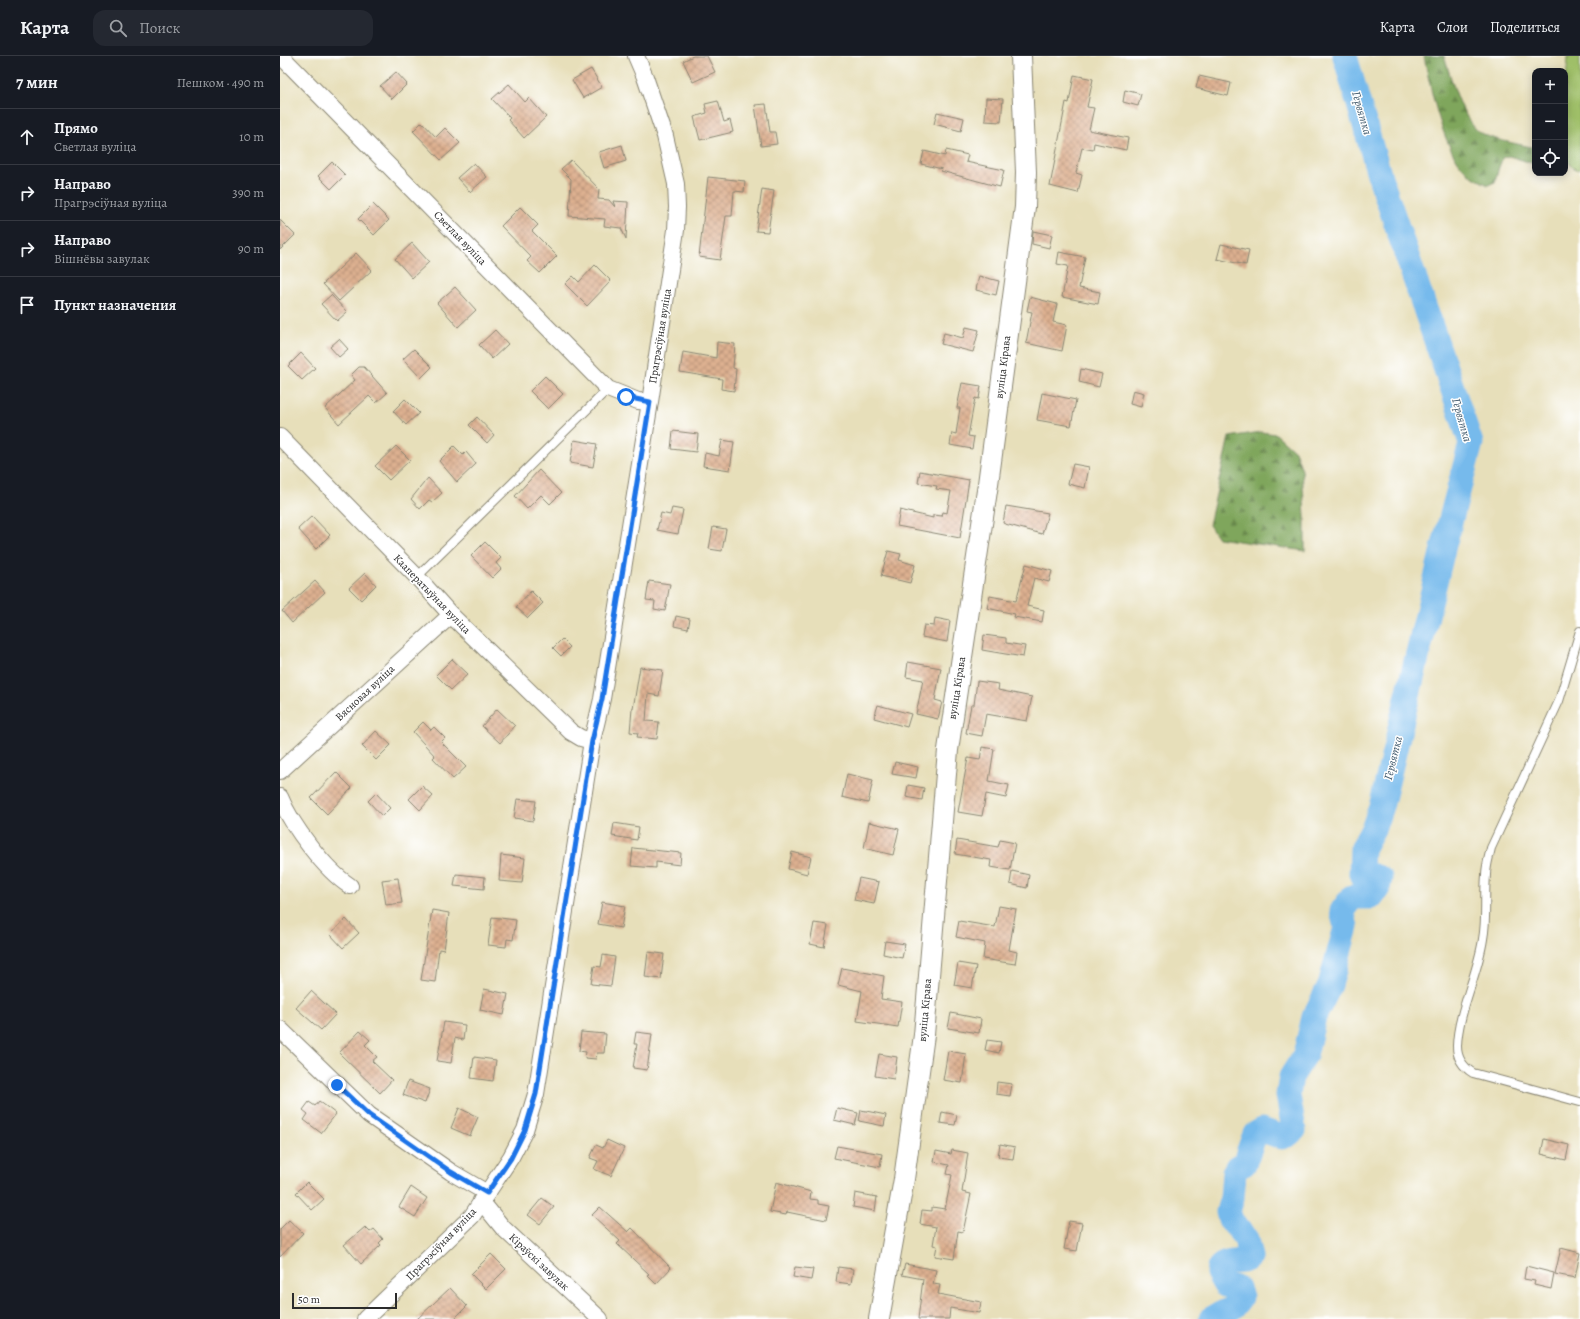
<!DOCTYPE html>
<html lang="ru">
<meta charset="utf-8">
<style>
body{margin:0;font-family:Alegreya,serif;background:#242831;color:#f1f3f6}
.controls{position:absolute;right:12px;top:12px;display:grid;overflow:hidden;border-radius:8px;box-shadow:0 2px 10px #0003}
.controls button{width:36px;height:36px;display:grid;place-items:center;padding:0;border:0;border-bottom:1px solid #363941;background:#171b24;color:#f1f3f6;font:20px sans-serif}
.scale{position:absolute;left:12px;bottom:10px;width:105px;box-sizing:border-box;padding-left:4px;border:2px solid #2b2b2b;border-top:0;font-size:11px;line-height:14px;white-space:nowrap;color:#2b2b2b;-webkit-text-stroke:3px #fff;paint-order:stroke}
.stop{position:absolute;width:12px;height:12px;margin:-9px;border:3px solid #1a73e8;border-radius:50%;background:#fff}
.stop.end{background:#1a73e8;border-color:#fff;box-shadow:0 1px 4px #0008}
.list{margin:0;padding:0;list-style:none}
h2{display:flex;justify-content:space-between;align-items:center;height:52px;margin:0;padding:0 16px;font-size:17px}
h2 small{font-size:13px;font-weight:400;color:#9ea1a6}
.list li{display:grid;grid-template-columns:26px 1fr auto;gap:12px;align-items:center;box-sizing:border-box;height:56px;padding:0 16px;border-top:1px solid #363941}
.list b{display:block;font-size:15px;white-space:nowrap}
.list p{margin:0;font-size:13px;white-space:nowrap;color:#9ea1a6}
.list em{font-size:13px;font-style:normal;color:#9ea1a6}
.icon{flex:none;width:22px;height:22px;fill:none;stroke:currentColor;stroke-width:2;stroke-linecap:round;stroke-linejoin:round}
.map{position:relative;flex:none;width:1300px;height:1263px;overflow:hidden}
header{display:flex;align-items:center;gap:24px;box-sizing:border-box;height:56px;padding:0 20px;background:#171b24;border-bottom:1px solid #363941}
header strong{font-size:19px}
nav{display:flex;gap:22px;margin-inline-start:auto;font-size:14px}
.search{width:280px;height:36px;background:#242831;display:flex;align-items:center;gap:10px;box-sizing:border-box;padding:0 14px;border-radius:12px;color:#9ea1a6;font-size:15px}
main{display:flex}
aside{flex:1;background:#171b24}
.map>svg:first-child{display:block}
</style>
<header>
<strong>Карта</strong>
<div class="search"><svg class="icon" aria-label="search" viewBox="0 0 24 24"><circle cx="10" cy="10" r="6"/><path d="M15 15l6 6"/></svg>Поиск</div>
<nav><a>Карта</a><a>Слои</a><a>Поделиться</a></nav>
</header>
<main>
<aside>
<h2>7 мин<small>Пешком · 490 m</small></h2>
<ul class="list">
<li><svg class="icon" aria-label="ahead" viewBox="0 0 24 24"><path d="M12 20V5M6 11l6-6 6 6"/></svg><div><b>Прямо</b><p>Светлая вуліца</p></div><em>10 m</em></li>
<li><svg class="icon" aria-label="right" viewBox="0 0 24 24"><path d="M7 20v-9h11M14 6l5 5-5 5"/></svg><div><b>Направо</b><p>Прагрэсіўная вуліца</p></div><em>390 m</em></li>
<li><svg class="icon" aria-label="right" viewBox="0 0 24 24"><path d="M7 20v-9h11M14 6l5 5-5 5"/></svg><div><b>Направо</b><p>Вішнёвы завулак</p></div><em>90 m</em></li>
<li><svg class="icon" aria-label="arrive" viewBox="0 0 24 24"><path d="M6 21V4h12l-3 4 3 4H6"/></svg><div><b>Пункт назначения</b></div></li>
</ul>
</aside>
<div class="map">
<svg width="1300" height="1263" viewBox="0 0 1300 1263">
<defs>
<pattern id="forest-firs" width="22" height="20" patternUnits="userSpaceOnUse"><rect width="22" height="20" fill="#7fa65c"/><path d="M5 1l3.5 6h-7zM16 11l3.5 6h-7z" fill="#68874c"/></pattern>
<pattern id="building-cross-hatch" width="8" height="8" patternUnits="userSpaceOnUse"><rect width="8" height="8" fill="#ddb090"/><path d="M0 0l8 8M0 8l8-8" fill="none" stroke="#b38f76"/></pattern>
</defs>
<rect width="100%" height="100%" fill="#fff"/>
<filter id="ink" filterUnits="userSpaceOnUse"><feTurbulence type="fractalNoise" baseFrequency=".025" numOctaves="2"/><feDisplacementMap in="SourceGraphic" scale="8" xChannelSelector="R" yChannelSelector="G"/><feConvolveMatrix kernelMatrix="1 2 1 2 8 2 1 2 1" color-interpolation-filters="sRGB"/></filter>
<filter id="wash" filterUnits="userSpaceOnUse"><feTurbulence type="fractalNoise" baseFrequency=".012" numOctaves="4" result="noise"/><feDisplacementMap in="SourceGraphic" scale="16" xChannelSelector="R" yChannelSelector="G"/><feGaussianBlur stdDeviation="0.9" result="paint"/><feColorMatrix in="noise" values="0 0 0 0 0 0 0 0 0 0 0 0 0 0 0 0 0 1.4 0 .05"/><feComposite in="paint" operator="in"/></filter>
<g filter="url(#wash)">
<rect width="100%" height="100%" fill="#e7dfba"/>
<polygon fill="#9fbf67" stroke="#657549" points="1288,0 1300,0 1300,114 1295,113 1285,103 1285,37"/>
<g fill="url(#forest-firs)" stroke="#556844">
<path d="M1144 0H1164C1171 22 1181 60 1198 75 1207 83 1239 88 1251 91L1255 93V108L1229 100 1223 101 1219 111 1215 126 1208 129C1201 125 1193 122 1187 116 1163 95 1150 31 1144 0Z"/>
<polygon points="981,376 996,378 1015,395 1022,414 1025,460 1025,495 938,482 929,469 949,381"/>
</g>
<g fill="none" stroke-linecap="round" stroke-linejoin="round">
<path stroke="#76baec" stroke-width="25" d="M931 1263C945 1254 951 1257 961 1241L958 1233 945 1229 938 1217 939 1212C948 1202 962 1209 970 1201L966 1183 950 1163 948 1156 952 1142 954 1117 957 1111 964 1108 975 1078 982 1074 1002 1081 1008 1079 1014 1074 1008 1039 1011 1021 1025 999 1034 961 1050 929 1066 871 1062 855 1072 841H1091L1098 832 1100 822 1094 820 1089 826 1085 825 1081 818 1082 793 1094 771 1102 747 1163 493 1191 387 1099 118 1065 0"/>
</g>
<g id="blocks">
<g fill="url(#building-cross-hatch)">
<polygon points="413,0 427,0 435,16 413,26 403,5"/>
<polygon points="311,13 322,31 303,42 292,24"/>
<polygon points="116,16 127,28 112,43 100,30"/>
<polygon points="794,19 813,23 807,51 814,52 809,74 848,82 846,94 814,87 813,94 802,92 796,117 802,119 798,137 770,130 786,46 789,47"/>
<polygon points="919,20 951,27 948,40 916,32"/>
<polygon points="229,28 245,46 249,42 266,61 244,82 228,64 230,62 212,43"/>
<polygon points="845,34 861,38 858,50 843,46"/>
<polygon points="706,42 723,43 721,66 705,65"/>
<polygon points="438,45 444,66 450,64 453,76 420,84 414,61 427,57 425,48"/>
<polygon points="486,48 490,76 495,76 497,88 481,90 475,49"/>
<polygon points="657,56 684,62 681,75 654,68"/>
<polygon points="142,66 156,81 165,72 180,87 161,104 133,75"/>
<polygon points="342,89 346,105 324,112 319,96"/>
<polygon points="666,94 688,99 686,106 724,114 720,131 661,115 662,113 641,108 644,95 665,100"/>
<polygon points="291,104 319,133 318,143 329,144 335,151 333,145 348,146 346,183 341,172 324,170 325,163 289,160 291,123 281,113"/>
<polygon points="52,106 65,119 51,133 38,120"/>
<polygon points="194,107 207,121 190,136 177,122"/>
<polygon points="428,121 465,125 464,136 454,135 452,160 446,160 440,204 419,201"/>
<polygon points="482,133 494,135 488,176 476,175"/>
<polygon points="93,148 109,164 94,179 78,163"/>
<polygon points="240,151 258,169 252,175 277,200 260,217 247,205 251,201 221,170"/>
<polygon points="0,164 15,179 0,194"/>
<polygon points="753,175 772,179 769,192 752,188"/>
<polygon points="132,187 149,206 132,222 115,203"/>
<polygon points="941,188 969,194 966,209 937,203"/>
<polygon points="779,196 805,201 799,232 820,236 818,248 782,241 788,210 777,208"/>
<polygon points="76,197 92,214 59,245 43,228"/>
<polygon points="315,209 331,225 307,250 285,228 293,220 299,226"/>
<polygon points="699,220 719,225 716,239 696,234"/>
<polygon points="175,231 196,254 178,271 157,247"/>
<polygon points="51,239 67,256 57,265 41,248"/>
<polygon points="750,241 777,248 773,266 787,269 782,295 746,287 752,256 747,255"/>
<polygon points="686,271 699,274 693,296 661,288 664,277 683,282"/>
<polygon points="215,274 228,288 212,303 199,289"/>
<polygon points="59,283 68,293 59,301 50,291"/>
<polygon points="437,286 455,288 453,312 456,313 454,335 441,333 442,323 400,316 403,296 436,302"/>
<polygon points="134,293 152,311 141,322 123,303"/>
<polygon points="21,297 35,312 22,324 8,310"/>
<polygon points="79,311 84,311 107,337 96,347 89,340 59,368 45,352 75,324 71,319"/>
<polygon points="801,313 822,318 819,331 799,326"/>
<polygon points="265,320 283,338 268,353 250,335"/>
<polygon points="682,327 701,330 699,343 695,342 688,380 694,381 692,393 670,389 672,377 676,378 680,352 677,352"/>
<polygon points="853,334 864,337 861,351 850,348"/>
<polygon points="762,337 796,344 791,370 757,364"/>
<polygon points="125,343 139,357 126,369 113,355"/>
<polygon points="197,361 214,379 207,387 189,369"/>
<polygon points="393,375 418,378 416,396 391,393"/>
<polygon points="294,384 317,388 313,411 290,407"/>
<polygon points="442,384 454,386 450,414 423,410 425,397 439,400"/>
<polygon points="116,390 130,404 109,424 95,410"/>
<polygon points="174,390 183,399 186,396 196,408 177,426 159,405"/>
<polygon points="793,408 809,411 805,432 788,428"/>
<polygon points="259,414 281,437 270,448 261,439 247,453 235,440"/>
<polygon points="640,415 689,424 680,482 617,470 620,454 653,462 653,459 662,460 663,456 667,457 671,435 656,433 657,430 638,427"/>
<polygon points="148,422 162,437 152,446 149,444 140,453 131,443"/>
<polygon points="726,450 768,457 762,478 725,468 723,467"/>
<polygon points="392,452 403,454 398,478 377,474 381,457 390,459"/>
<polygon points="32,460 50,479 36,493 18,473"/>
<polygon points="433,471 446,473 442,495 429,493"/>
<polygon points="205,486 221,502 216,507 221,513 212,522 191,500"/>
<polygon points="608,495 621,498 619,504 635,509 630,527 601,520"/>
<polygon points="746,508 772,515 769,526 754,522 747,550 764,554 762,566 734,561 735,558 707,552 710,540 736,545"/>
<polygon points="85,517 96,529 81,544 69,532"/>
<polygon points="35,525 45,536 12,567 2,555"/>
<polygon points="369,525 390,528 385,555 374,553 375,545 366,544"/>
<polygon points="251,535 263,547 248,562 236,551"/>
<polygon points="396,560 410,563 408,573 394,570"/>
<polygon points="655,562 670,565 667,586 642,581 644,569 654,570"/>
<polygon points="704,579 726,582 726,587 745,590 743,601 702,594"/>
<polygon points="282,583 290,591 281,600 273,592"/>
<polygon points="172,603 188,618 171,634 156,619"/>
<polygon points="628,606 661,612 655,644 662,646 658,663 636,658 643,624 626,621"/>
<polygon points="360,611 383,614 379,640 368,638 366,665 379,666 377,683 357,681 358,677 350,676 352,653 353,653"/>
<polygon points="697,625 719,628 718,634 752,641 747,665 706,658 702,680 686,677 691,649 694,649"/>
<polygon points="598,649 631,658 627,671 594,662"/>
<polygon points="217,653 235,670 220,687 202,670"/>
<polygon points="143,666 151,674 154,671 165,682 161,686 186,711 173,723 153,702 155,700 133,676"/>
<polygon points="96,675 111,689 96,704 82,690"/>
<polygon points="702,691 714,693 709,725 729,729 726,742 706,738 702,760 678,756 688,702 700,704"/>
<polygon points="615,706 638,711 636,722 612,718"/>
<polygon points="56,716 72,732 47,758 31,742"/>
<polygon points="567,718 593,724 588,747 562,741"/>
<polygon points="628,729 644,732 642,744 626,741"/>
<polygon points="142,730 153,740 140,754 129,743"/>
<polygon points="96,737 110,752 102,760 88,745"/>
<polygon points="237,743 256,745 253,765 234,762"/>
<polygon points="589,766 619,773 613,799 584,792"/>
<polygon points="334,767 359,771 357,784 332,780"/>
<polygon points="677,784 718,791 720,784 735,787 730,814 710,811 711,804 675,798"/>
<polygon points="353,792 401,797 400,809 376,806 376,812 351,810"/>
<polygon points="512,796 531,801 527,818 508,813"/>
<polygon points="221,799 245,802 242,827 219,825"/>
<polygon points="732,815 749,819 747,832 730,828"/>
<polygon points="176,818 205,821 204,833 174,830"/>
<polygon points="118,822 122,847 106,849 102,824"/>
<polygon points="579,822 599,826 594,848 574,844"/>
<polygon points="322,846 345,850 341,872 318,868"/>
<polygon points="719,850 736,853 729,894 737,896 735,908 703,903 705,887 676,881 679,865 715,871"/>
<polygon points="152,854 169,857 164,894 159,893 155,926 141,924"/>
<polygon points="212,861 236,864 233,884 227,883 226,891 208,889"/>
<polygon points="66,863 79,877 63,892 50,878"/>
<polygon points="534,867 548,869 544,891 530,888"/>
<polygon points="605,885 625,888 622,902 603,898"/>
<polygon points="368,896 384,898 381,923 365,921"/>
<polygon points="323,899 335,901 331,930 311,928 314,910 321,911"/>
<polygon points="678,907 696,910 692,932 674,929"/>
<polygon points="562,912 604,920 601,943 622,946 618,971 577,965 582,935 558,929"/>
<polygon points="204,933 228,938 224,959 200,954"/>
<polygon points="31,935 56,958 41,974 16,952"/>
<polygon points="671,957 701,963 699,977 668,972"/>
<polygon points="164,966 185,969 183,984 175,982 171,1007 157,1005"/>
<polygon points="80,975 90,984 85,989 97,1001 92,1005 112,1024 100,1037 59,997"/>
<polygon points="301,976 326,978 324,997 317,997 316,1003 305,1002 306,996 299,995"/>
<polygon points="356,976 372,978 367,1014 353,1012 357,988 354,988"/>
<polygon points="707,984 721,986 719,997 705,994"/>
<polygon points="668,995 686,998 682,1027 663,1024"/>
<polygon points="599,998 617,1001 614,1023 595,1020"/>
<polygon points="194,1001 216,1004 213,1025 191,1022"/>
<polygon points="128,1025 150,1033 145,1047 123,1039"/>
<polygon points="717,1026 732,1028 730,1040 716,1038"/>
<polygon points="39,1045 56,1058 41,1077 24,1064 28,1058 23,1054 29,1046 35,1050"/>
<polygon points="179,1052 198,1061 190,1080 171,1072"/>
<polygon points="557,1052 578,1057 575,1069 554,1064"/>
<polygon points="581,1054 606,1059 604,1070 579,1065"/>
<polygon points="662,1056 677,1059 675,1069 660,1067"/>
<polygon points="1264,1083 1289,1089 1286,1104 1261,1098"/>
<polygon points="327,1084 344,1092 331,1120 314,1113 318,1105 310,1102 316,1089 323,1092"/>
<polygon points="720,1088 735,1091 733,1103 718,1101"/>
<polygon points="557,1090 602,1098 600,1111 554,1102"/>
<polygon points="672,1094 688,1097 682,1136 691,1138 683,1176 678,1175 674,1203 655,1200 657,1190 653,1189 656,1171 640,1168 642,1154 652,1155 652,1151 665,1153 672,1119 667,1118 669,1109 654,1106 656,1095 671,1098"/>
<polygon points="27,1126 44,1143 32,1154 16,1137"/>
<polygon points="496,1126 531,1136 530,1143 538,1144 538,1148 549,1150 546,1164 507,1156 506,1159 490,1156"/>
<polygon points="131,1131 147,1142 135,1161 119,1151"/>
<polygon points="575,1137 597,1141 595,1155 573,1151"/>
<polygon points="262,1142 274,1151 260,1168 248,1159"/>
<polygon points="320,1151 348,1176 352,1172 391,1212 376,1228 367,1219 369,1218 337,1188 340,1185 312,1159"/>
<polygon points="9,1164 23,1177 0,1201 0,1173"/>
<polygon points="789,1165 802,1167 797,1195 784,1193"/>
<polygon points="85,1171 90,1176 94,1173 103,1183 99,1187 101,1189 81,1208 64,1189"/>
<polygon points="1281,1192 1300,1197 1295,1222 1275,1218"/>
<polygon points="211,1198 226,1213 206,1233 191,1218"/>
<polygon points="625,1208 656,1214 653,1228 660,1229 658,1238 701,1246 699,1257 670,1252 669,1263 638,1263 643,1223 622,1219"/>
<polygon points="1246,1210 1274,1217 1271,1233 1254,1229 1255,1225 1244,1223"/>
<polygon points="515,1211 533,1213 531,1224 513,1221"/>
<polygon points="558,1211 573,1213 571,1228 556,1226"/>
<polygon points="170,1232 187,1250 174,1263 137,1263"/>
</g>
</g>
</g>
<g filter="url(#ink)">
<use href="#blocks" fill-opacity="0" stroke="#898572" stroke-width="1"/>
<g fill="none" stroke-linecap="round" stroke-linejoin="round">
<defs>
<g id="service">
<polyline points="137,521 328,333"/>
<path d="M1300 575 1279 645 1211 792C1209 801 1206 810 1206 819 1204 841 1207 862 1203 883 1198 918 1178 956 1177 990 1177 1002 1183 1011 1193 1017L1300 1046"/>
</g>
<g id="minor">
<polyline points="1,0 328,333 358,345 370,346"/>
<polyline points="0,381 137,521 171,559 291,676 301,682 312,685"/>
<polyline points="0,715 171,559"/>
<path d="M0 741C11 769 45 814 70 830"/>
<polyline points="0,973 89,1059 171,1116 207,1137"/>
<polyline points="201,1145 223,1172 320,1263"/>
<polyline points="85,1263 192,1160 231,1101 245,1074 256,1038 312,685 322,643 370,346 396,174 397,151 396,128 385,80 365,21 356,0"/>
</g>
<polyline id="tertiary" points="599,1263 624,1123 644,979 668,694 708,428 745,151 746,116 741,0"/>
</defs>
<use href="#service" stroke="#898572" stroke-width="10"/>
<use href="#minor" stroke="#898572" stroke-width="18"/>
<use href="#tertiary" stroke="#898572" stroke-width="22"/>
<use href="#service" stroke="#fff" stroke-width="8"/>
<use href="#minor" stroke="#fff" stroke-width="16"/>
<use href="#tertiary" stroke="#fff" stroke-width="20"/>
</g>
</g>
<g fill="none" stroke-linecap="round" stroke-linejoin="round" filter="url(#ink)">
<polyline stroke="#1a73e8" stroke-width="5" points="57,1029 89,1059 171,1116 207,1137 231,1102 245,1074 256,1038 312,685 322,643 370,346 346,341"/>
</g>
<g text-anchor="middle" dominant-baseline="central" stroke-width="3" stroke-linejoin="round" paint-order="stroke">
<g font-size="11" fill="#2b2b2b" stroke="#fff">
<text transform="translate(180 182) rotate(46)">Светлая вуліца</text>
<text transform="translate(380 280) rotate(-81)">Прагрэсіўная вуліца</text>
<text transform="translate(723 311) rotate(-83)">вуліца Кірава</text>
<text transform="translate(152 538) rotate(46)">Кааператыўная вуліца</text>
<text transform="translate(677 632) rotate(-81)">вуліца Кірава</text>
<text transform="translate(85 637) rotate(-43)">Вясновая вуліца</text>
<text transform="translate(645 954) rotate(-85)">вуліца Кірава</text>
<text transform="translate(161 1188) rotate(-46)">Прагрэсіўная вуліца</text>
<text transform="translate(259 1206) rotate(43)">Кіраўскі завулак</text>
</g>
<g font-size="12" font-style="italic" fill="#455d6f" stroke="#fff">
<text transform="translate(1082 57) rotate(74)">Гервятка</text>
<text transform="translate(1182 364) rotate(74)">Гервятка</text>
<text transform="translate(1113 702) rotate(-76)">Гервятка</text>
</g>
</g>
</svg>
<div class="controls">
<button>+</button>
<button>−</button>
<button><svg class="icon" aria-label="locate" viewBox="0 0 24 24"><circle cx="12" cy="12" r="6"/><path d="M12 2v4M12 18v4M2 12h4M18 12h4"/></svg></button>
</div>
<div class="scale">50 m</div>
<div class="stop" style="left:346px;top:341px"></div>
<div class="stop end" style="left:57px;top:1029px"></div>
</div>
</main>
